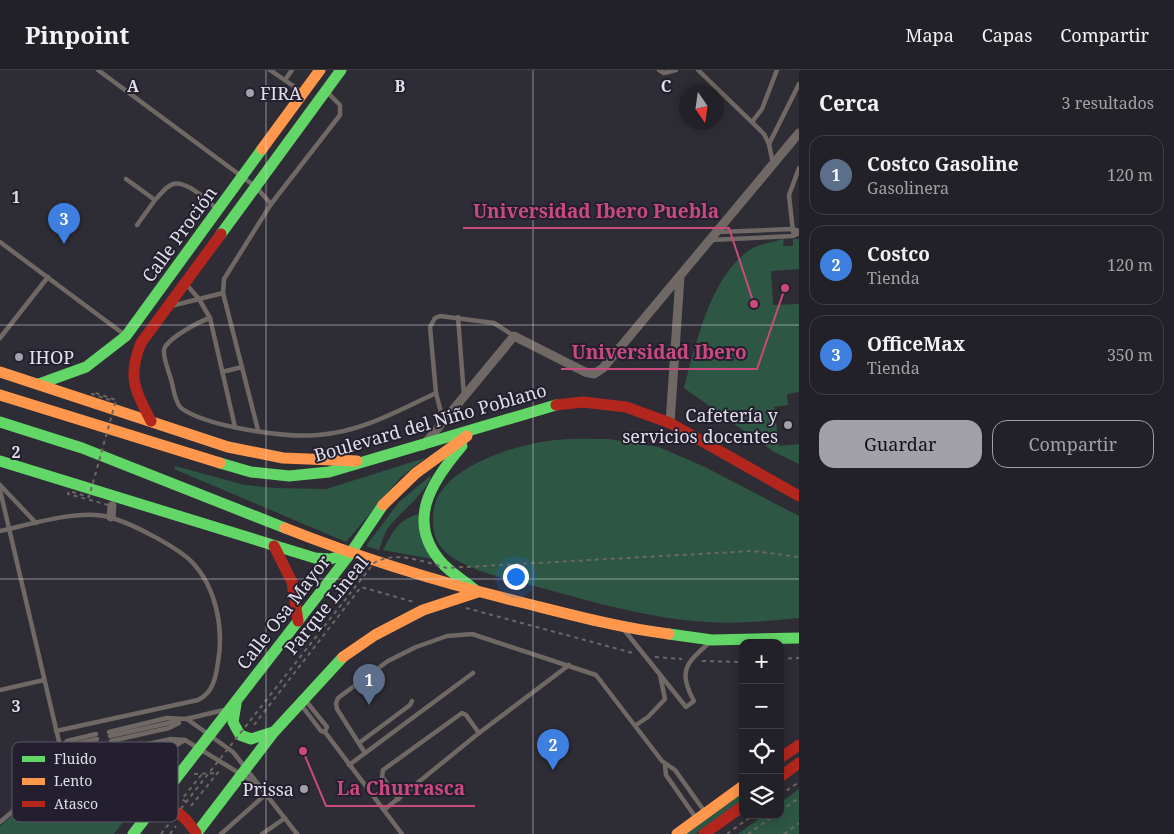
<!DOCTYPE html>
<html lang="es">
<meta charset="utf-8">
<style>
body{margin:0;font-family:"Noto Serif",serif;background:#2e2e33;color:#f1f3f6}
.controls{position:absolute;right:15px;bottom:15px;display:grid;overflow:hidden;border-radius:10px;box-shadow:0 2px 12px #0003}
.controls button{width:45px;height:45px;display:grid;place-items:center;padding:0;border:0;border-bottom:1px solid #3f3e44;background:#222127;color:#f1f3f6;font:25px sans-serif}
.compass{position:absolute;left:679px;top:15px;width:45px;height:45px;border-radius:50%;background:#222127;box-shadow:0 2px 12px #0003;rotate:167deg}
.you{position:absolute;left:515px;top:506px;width:18px;height:18px;margin:-12px;border:4px solid #fff;border-radius:50%;background:#1a73e8;box-shadow:0 0 0 8px #1a73e833}
.badge{display:grid;place-items:center;width:32px;height:32px;border-radius:50%;background:#a2a0a9;color:#fff;font-size:16px;font-weight:700}
.pin{position:absolute;translate:-50% -41px;filter:drop-shadow(0 1px 2px #0008)}
.pin::after{content:'';position:absolute;top:26px;width:18px;height:15px;background:inherit;clip-path:polygon(0 0,100% 0,50% 100%)}
.list{margin:0;padding:0;list-style:none}
h2{display:flex;justify-content:space-between;align-items:center;height:65px;margin:0;padding:0 20px;font-size:21px}
h2 small{font-size:16px;font-weight:400;color:#a2a3a7}
.list li{display:grid;grid-template-columns:32px 1fr auto;gap:15px;align-items:center;box-sizing:border-box;height:80px;margin:0 10px 10px;padding:0 10px;border:1px solid #3f3e44;border-radius:15px}
.list b{display:block;font-size:19px;white-space:nowrap}
.list p{margin:0;font-size:16px;white-space:nowrap;color:#a2a3a7}
.list em{font-size:16px;font-style:normal;color:#a2a3a7}
.actions{display:flex;gap:10px;padding:15px 20px}
.actions a{flex:1;padding:11px 0;border:1px solid #a2a0a9;border-radius:15px;text-align:center;font-size:18px;color:#a2a0a9}
.actions .main{background:#a2a0a9;color:#111}
.icon{flex:none;width:28px;height:28px;fill:none;stroke:currentColor;stroke-width:2;stroke-linecap:round;stroke-linejoin:round}
.map{position:relative;flex:none;width:799px;height:764px;overflow:hidden}
header{display:flex;align-items:center;gap:30px;box-sizing:border-box;height:70px;padding:0 25px;background:#222127;border-bottom:1px solid #3f3e44}
header strong{font-size:24px}
nav{display:flex;gap:28px;margin-inline-start:auto;font-size:18px}
main{display:flex}
aside{flex:1;background:#222127}
.map>svg:first-child{display:block}
</style>
<header>
<strong>Pinpoint</strong>
<nav><a>Mapa</a><a>Capas</a><a>Compartir</a></nav>
</header>
<main>
<div class="map">
<svg width="799" height="764" viewBox="0 0 799 764">
<rect width="100%" height="100%" fill="#2e2c34"/>
<g fill="#2e5644">
<path d="M784 169 783 176H793V169H799V199L771 201 773 235 799 234V322L787 324 788 335 774 337 779 376 799 374V394L774 382 684 318C696 274 710 206 751 179 759 174 774 172 784 169Z"/>
<path d="M609 369 659 377 705 397 799 446V548C769 551 739 554 708 552 650 549 594 532 538 517 509 509 473 503 449 485 436 475 432 462 433 446 434 397 517 374 556 370 574 368 592 369 609 369Z"/>
<polygon points="425,388 400,408 346,472 174,399 175,396 245,415 275,418 326,419"/>
<path d="M430 406 431 408C419 430 403 439 388 458 384 464 382 473 379 480L366 476 399 432Z"/>
<path d="M418 444 432 489 383 480C394 460 396 452 418 444Z"/>
<polygon points="174,685 114,764 0,764 0,756 52,712"/>
<polygon points="799,719 799,764 738,764 764,745 780,745 780,733"/>
<polygon points="743,721 743,729 696,764 685,764"/>
</g>
<g fill="none" stroke-linecap="round" stroke-linejoin="round">
<g stroke="#6c6765" stroke-width="2" stroke-dasharray="4 4" stroke-linecap="butt">
<polyline points="466,538 633,583"/>
<polyline points="655,587 682,589"/>
<polyline points="780,589 799,588"/>
<polyline points="702,591 743,592"/>
<polyline points="254,655 361,517 414,532"/>
<polyline points="194,704 217,703"/>
<polyline points="780,725 799,712"/>
<polyline points="186,732 182,729 202,704"/>
<polyline points="191,736 219,701"/>
<polyline points="780,741 799,728"/>
<polyline points="170,764 176,756"/>
<polyline points="727,764 753,745"/>
<polyline points="748,764 775,745"/>
<polyline points="784,764 799,753"/>
</g>
<g stroke="#706864" stroke-width="4.5">
<polyline points="98,0 256,117 271,134"/>
<polyline points="270,0 302,22"/>
<polyline points="659,0 664,3 676,0"/>
<polyline points="698,0 764,64 769,74 773,94"/>
<polyline points="285,10 292,0"/>
<polyline points="752,52 762,39 777,0"/>
<polyline points="769,74 799,14"/>
<path d="M126 109 155 130C160 125 166 116 173 114 186 110 207 130 217 139"/>
<polyline points="137,155 155,130"/>
<polyline points="718,162 792,159 799,161"/>
<polyline points="793,162 789,125 799,98"/>
<polyline points="711,170 793,166 799,163"/>
<polyline points="0,172 125,265"/>
<polyline points="186,214 199,229 210,248 235,357"/>
<polyline points="171,236 223,223"/>
<polyline points="458,247 464,326"/>
<path d="M210 248C200 251 166 269 164 280 163 289 170 304 172 313 174 321 175 332 181 338 207 357 286 368 318 365 361 362 398 341 436 323"/>
<polyline points="0,268 48,207"/>
<polyline points="222,302 242,297"/>
<polyline points="443,350 436,323 430,257 435,248 440,246 494,253 514,266"/>
<polyline points="258,360 223,223 224,209 271,134 340,45 340,35 327,22"/>
<polyline points="0,415 36,453"/>
<polyline points="0,420 65,697"/>
<path d="M0 461C32 454 81 438 112 448 133 454 177 477 192 492 216 517 224 558 218 592 216 607 213 623 198 630L56 661"/>
<path d="M625 561 686 637 694 631C678 602 685 594 709 573"/>
<polyline points="0,620 44,610"/>
<polyline points="306,631 327,657 325,662"/>
<polyline points="302,636 321,661 325,662 402,764"/>
<polyline points="186,649 224,640"/>
<polyline points="636,655 648,647 665,629 660,605"/>
<polyline points="109,662 167,648 187,649 233,682 297,764"/>
<polyline points="110,666 178,651"/>
<polyline points="111,671 169,658 179,653"/>
<polyline points="359,673 410,635 412,631"/>
<polyline points="62,677 97,669"/>
<polyline points="60,678 69,681 98,674"/>
<polyline points="60,678 67,671 96,664"/>
<polyline points="129,678 171,669 185,670 257,714"/>
<polyline points="130,682 181,671"/>
<polyline points="365,683 337,639 336,633 338,628 388,591 416,577 447,566 472,564 596,605 662,691 675,700 705,742"/>
<polyline points="131,687 173,677 185,670"/>
<polyline points="349,695 473,603"/>
<polyline points="665,695 666,705 696,748"/>
<polyline points="66,696 117,685"/>
<polyline points="65,697 75,699 118,690"/>
<polyline points="399,729 382,707 383,700 462,643 466,645 479,663"/>
<polyline points="384,740 479,663 569,595"/>
<polyline points="0,752 73,691 116,681"/>
<polyline points="221,764 266,724"/>
<polyline points="262,764 285,748"/>
</g>
<g stroke="#706864" stroke-width="9">
<polyline points="670,353 680,207"/>
<polyline points="423,376 514,266 585,302 594,304 603,298 799,63"/>
<polyline points="111,447 112,436"/>
</g>
<g stroke="#63d668" stroke-width="11">
<polyline points="221,164 341,0"/>
<polyline points="39,314 86,297 126,266 262,79"/>
<polyline points="0,352 82,378 285,458"/>
<path d="M462 376C431 412 404 453 444 495 453 504 464 511 474 519"/>
<polyline points="0,391 315,488 330,489 350,484"/>
<polyline points="220,393 251,402 289,406 329,402 556,335"/>
<polyline points="669,564 712,570 799,568"/>
<polyline points="236,634 233,652 240,665 251,669 273,662"/>
<polyline points="133,764 350,484 383,435"/>
<polyline points="196,764 274,662 343,587"/>
</g>
<g stroke="#ff974d" stroke-width="11">
<polyline points="262,79 320,0"/>
<polyline points="0,302 228,377 283,388 357,391"/>
<polyline points="0,325 220,393"/>
<polyline points="383,435 416,403 467,366"/>
<path d="M285 458C363 489 442 513 524 533 572 545 620 558 669 564"/>
<polyline points="343,587 375,565 423,540 478,522"/>
<polyline points="677,764 743,716"/>
</g>
<g stroke="#b3261e" stroke-width="11">
<polyline points="556,335 583,332 626,337 670,353 799,426"/>
<path d="M151 351C135 320 127 307 141 273L221 164"/>
<polyline points="274,476 292,512 298,551"/>
<polyline points="780,688 799,675"/>
<polyline points="780,707 799,693"/>
<path d="M150 743C172 734 184 744 196 763"/>
<polyline points="704,764 743,736"/>
</g>
<g stroke="#6c6765" stroke-width="2" stroke-dasharray="4 4" stroke-linecap="butt">
<polyline points="110,330 92,324 93,322 116,330 89,427 69,421 68,424 112,436"/>
<path d="M161 764 374 493C396 480 424 492 447 498L752 481 799 487"/>
</g>
</g>
<path fill="none" stroke="#e0dee8" stroke-width="1" stroke-opacity="0.55" d="M266 0V764M533 0V764M0 255H799M0 509H799"/>
<g fill="#a2a0a9" stroke="#231f2e" stroke-width="2">
<circle cx="250" cy="23" r="5"/>
<circle cx="19" cy="287" r="5"/>
<circle cx="788" cy="355" r="5"/>
<circle cx="304" cy="719" r="5"/>
</g>
<g text-anchor="middle" dominant-baseline="central" stroke-width="4" stroke-linejoin="round" paint-order="stroke">
<g font-size="18" fill="#e0dee8" stroke="#231f2e" text-anchor="start">
<text x="260" y="23">FIRA</text>
<text x="29" y="287">IHOP</text>
<text x="778" y="345" text-anchor="end">Cafetería y<tspan x="778" dy="21">servicios docentes</tspan></text>
<text x="294" y="719" text-anchor="end">Prissa</text>
</g>
<g font-size="18" fill="#e0dee8" stroke="#231f2e">
<text transform="translate(179 164) rotate(-54)">Calle Proción</text>
<text transform="translate(430 352) rotate(-16)">Boulevard del Niño Poblano</text>
<text transform="translate(326 535) rotate(-51)">Parque Lineal</text>
<text transform="translate(283 542) rotate(-52)">Calle Osa Mayor</text>
</g>
</g>
<rect x="12" y="672" width="166" height="80" rx="8" fill="#231f2e" stroke="#5c5866" stroke-width="1"/>
<rect x="22" y="686" width="23" height="6" fill="#63d668"/>
<rect x="22" y="708" width="23" height="7" fill="#ff974d"/>
<rect x="22" y="731" width="23" height="6" fill="#b3261e"/>
<g font-size="14" fill="#e0dee8">
<text x="54" y="694">Fluido</text>
<text x="54" y="716">Lento</text>
<text x="54" y="739">Atasco</text>
</g>
<g font-size="16" text-anchor="middle" font-weight="bold" fill="#e0dee8" stroke="#231f2e" stroke-width="4" stroke-linejoin="round" paint-order="stroke">
<text x="133" y="22">A</text>
<text x="400" y="22">B</text>
<text x="666" y="22">C</text>
<text x="16" y="133">1</text>
<text x="16" y="388">2</text>
<text x="16" y="642">3</text>
</g>
<path fill="none" stroke="#ca4a7e" stroke-width="2" d="M754 234L729 158H463M785 218L757 299H561M303 681L326 736H475"/>
<g fill="#ca4a7e" stroke="#231f2e" stroke-width="2">
<circle cx="754" cy="234" r="5"/>
<circle cx="785" cy="218" r="5"/>
<circle cx="303" cy="681" r="5"/>
</g>
<g font-size="19" text-anchor="middle" font-weight="bold" fill="#ca4a7e" stroke="#231f2e" stroke-width="4" stroke-linejoin="round" paint-order="stroke">
<text x="596" y="148">Universidad Ibero Puebla</text>
<text x="659" y="289">Universidad Ibero</text>
<text x="401" y="725">La Churrasca</text>
</g>
</svg>
<div class="controls">
<button>+</button>
<button>−</button>
<button><svg class="icon" aria-label="locate" viewBox="0 0 24 24"><circle cx="12" cy="12" r="6"/><path d="M12 2v4M12 18v4M2 12h4M18 12h4"/></svg></button>
<button><svg class="icon" aria-label="layers" viewBox="0 0 24 24"><path d="M12 4l9 5-9 5-9-5zM3 14l9 5 9-5"/></svg></button>
</div>
<svg class="compass" viewBox="-18 -18 36 36"><path d="M0-13l5 13h-10z" fill="#e53935"/><path d="M0 13l5-13h-10z" fill="#a2a3a7"/></svg>
<div class="you"></div>
<div class="pin badge" style="left:369px;top:635px;background:#5c6f8a">1</div>
<div class="pin badge" style="left:553px;top:700px;background:#3f7fe0">2</div>
<div class="pin badge" style="left:64px;top:174px;background:#3f7fe0">3</div>
</div>
<aside>
<h2>Cerca<small>3 resultados</small></h2>
<ul class="list">
<li><span class="badge" style="background:#5c6f8a">1</span><div><b>Costco Gasoline</b><p>Gasolinera</p></div><em>120 m</em></li>
<li><span class="badge" style="background:#3f7fe0">2</span><div><b>Costco</b><p>Tienda</p></div><em>120 m</em></li>
<li><span class="badge" style="background:#3f7fe0">3</span><div><b>OfficeMax</b><p>Tienda</p></div><em>350 m</em></li>
</ul>
<div class="actions"><a class="main">Guardar</a><a>Compartir</a></div>
</aside>
</main>
